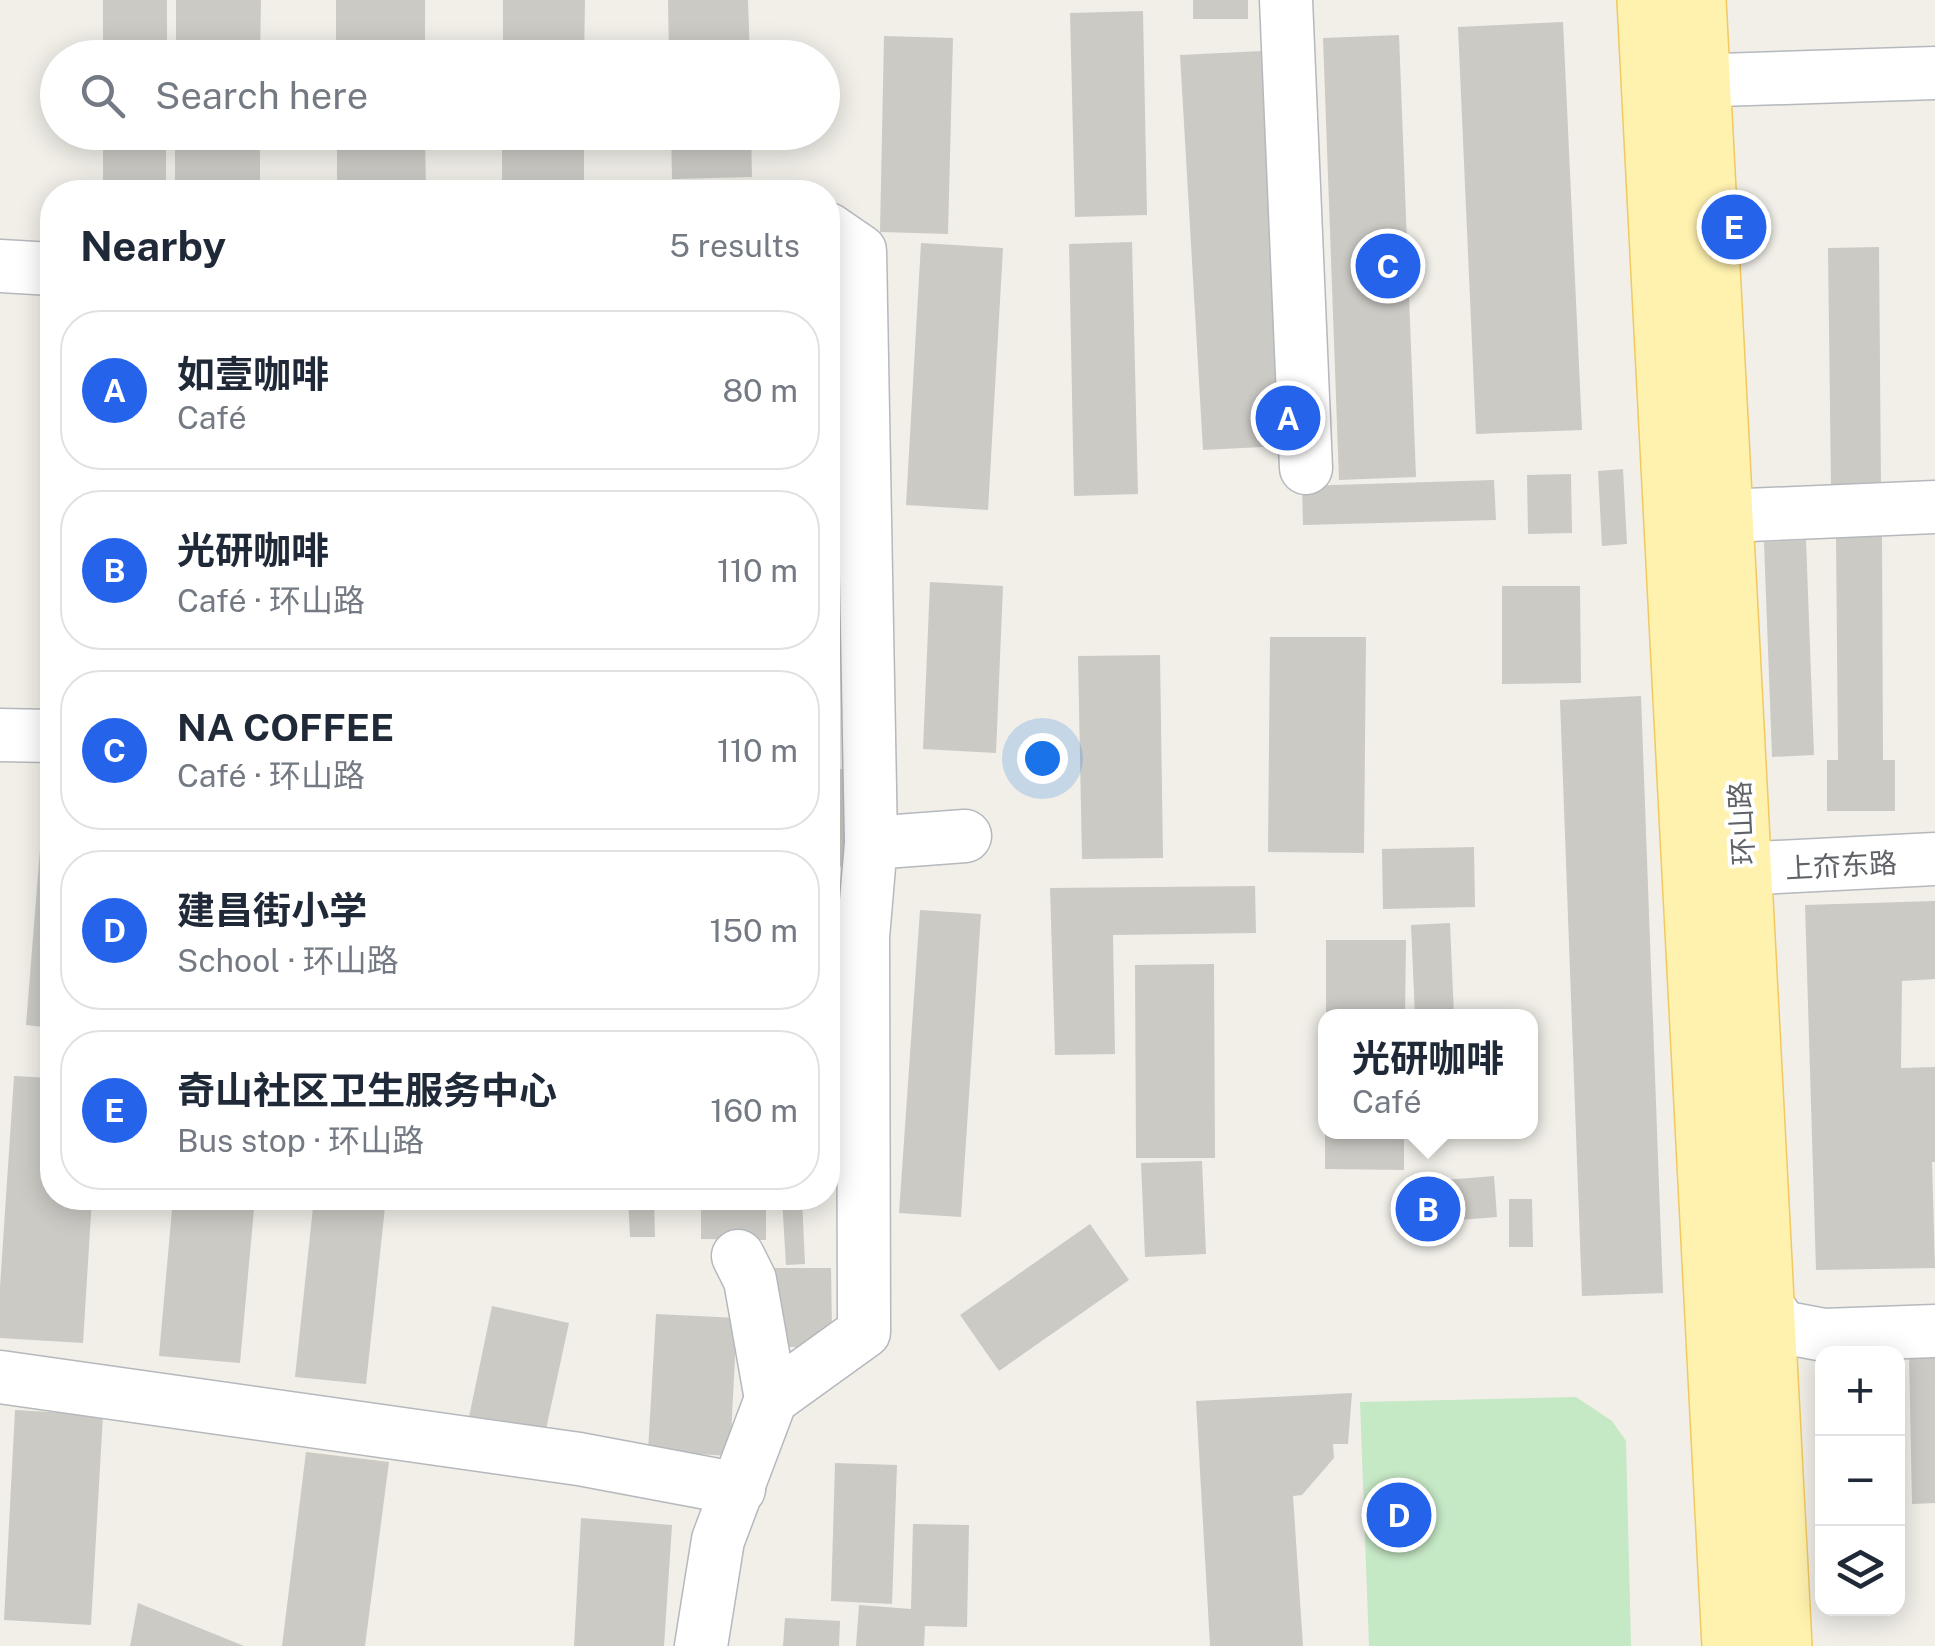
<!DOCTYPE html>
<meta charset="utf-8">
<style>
body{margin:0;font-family:"Public Sans","Noto Sans SC",sans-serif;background:#f6f6f7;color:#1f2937}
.controls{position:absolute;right:30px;bottom:30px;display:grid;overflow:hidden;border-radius:20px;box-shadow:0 5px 25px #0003}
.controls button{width:90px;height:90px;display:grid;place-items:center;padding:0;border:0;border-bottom:2px solid #e0e1e3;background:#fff;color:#1f2937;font:50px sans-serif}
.you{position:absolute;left:1042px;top:758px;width:35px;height:35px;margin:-25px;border:8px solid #fff;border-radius:50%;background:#1a73e8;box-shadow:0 0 0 15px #1a73e833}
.badge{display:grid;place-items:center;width:65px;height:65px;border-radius:50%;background:#2563eb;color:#fff;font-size:32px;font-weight:700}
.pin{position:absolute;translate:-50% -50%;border:5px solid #fff;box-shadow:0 2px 10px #0006}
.popup{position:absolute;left:1318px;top:1009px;width:220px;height:130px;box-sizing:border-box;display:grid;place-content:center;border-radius:20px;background:#fff;filter:drop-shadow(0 2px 8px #0005);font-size:32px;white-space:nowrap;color:#747a83}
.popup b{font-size:38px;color:#1f2937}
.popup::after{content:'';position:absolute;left:50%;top:100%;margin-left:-20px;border:20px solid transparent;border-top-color:#fff}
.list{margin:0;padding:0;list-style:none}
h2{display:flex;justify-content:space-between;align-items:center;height:130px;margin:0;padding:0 40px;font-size:42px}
h2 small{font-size:32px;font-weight:400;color:#747a83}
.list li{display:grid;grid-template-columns:65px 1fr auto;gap:30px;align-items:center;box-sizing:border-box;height:160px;margin:0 20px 20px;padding:0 20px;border:2px solid #e0e1e3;border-radius:40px}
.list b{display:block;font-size:38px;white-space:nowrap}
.list p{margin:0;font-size:32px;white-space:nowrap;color:#747a83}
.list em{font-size:32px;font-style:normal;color:#747a83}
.icon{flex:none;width:55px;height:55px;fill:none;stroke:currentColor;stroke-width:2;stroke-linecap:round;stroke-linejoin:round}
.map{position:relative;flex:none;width:1935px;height:1646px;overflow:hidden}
.search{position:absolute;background:#fff;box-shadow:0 5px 25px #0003;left:40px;top:40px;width:800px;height:110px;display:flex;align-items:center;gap:25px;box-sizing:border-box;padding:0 35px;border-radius:55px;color:#747a83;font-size:38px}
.panel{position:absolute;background:#fff;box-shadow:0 5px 25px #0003;left:40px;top:180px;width:800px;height:1030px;border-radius:40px}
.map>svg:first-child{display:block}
</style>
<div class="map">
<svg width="1935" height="1646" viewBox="0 0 1935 1646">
<rect width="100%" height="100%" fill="#f1efe8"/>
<polygon fill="#c5e8c5" points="1576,1397 1612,1421 1626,1441 1631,1646 1369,1646 1360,1402"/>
<g fill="#cccac5">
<rect x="103" y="0" width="64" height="58"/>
<polygon points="176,0 261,0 260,58 176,58"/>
<rect x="336" y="0" width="89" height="58"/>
<polygon points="503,0 585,0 584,58 503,58"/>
<polygon points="668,0 748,0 750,58 669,58"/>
<rect x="1193" y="0" width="55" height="19"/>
<polygon points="1143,11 1147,215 1075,217 1070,13"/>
<polygon points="1563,22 1582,430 1476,434 1458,27"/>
<polygon points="1399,35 1416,477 1339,480 1323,38"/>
<polygon points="884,36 953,38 948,234 880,232"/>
<polygon points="1262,51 1284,446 1203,450 1180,55"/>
<rect x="103" y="132" width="63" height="60"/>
<rect x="175" y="132" width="85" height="60"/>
<polygon points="337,132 425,132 426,192 337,192"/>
<rect x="502" y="132" width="82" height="60"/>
<polygon points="671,132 751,132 752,177 672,179"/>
<polygon points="1132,242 1138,494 1074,496 1069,244"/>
<polygon points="921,243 1003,248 988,510 906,505"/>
<polygon points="1879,247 1881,487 1831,488 1828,248"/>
<polygon points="1623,469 1627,544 1602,546 1598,471"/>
<polygon points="1571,474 1572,533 1528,534 1527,475"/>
<polygon points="1494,480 1496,520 1303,525 1302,486"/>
<polygon points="828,522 840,522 838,718 828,718"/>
<polygon points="1882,534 1883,760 1895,760 1895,811 1827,811 1827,760 1838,760 1836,535"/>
<polygon points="1806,540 1814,755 1772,757 1764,542"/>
<polygon points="930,582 1003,586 996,753 923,749"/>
<polygon points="1502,586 1580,586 1581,683 1502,684"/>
<polygon points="1270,637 1366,637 1364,853 1268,852"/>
<polygon points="1160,655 1163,858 1082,859 1078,656"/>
<polygon points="1641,696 1663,1293 1582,1296 1560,700"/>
<polygon points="855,768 860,866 828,867 828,770"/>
<polygon points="43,812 52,813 52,1028 26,1025"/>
<polygon points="1474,847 1475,907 1383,909 1382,849"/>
<polygon points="1255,886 1256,933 1113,935 1115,1054 1055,1055 1050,888"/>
<polygon points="1935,901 1935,979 1902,981 1901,1068 1935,1067 1935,1162 1932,1162 1935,1268 1816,1270 1805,905"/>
<polygon points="920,910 981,914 961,1217 899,1213"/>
<polygon points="1450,923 1454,1016 1415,1016 1411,925"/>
<polygon points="1326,940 1406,940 1405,1016 1326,1016"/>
<polygon points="1214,964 1215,1158 1136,1158 1135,965"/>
<polygon points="14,1076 52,1078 52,1198 92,1198 83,1343 0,1338 0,1287"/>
<polygon points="1325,1132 1404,1132 1404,1170 1325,1169"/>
<polygon points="1202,1161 1206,1254 1145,1257 1141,1163"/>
<polygon points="1494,1176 1497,1217 1448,1221 1445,1180"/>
<polygon points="173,1198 255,1198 240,1363 159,1356"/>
<polygon points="314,1198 386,1198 366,1384 295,1377"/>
<polygon points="628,1198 654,1198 655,1237 630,1237"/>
<polygon points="668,1198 697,1198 697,1204 668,1205"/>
<polygon points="782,1198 802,1198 805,1264 786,1265"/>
<polygon points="1509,1199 1532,1199 1533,1247 1509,1247"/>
<polygon points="701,1207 766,1207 766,1240 701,1239"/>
<polygon points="1090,1224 1129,1280 999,1371 960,1315"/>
<polygon points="773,1268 831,1268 832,1332 817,1332 817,1347 773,1347"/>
<polygon points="492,1306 569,1323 545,1434 469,1417"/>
<polygon points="656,1314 737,1318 730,1456 648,1451"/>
<polygon points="1935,1354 1935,1503 1912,1504 1909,1355"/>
<polygon points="1352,1393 1348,1444 1333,1444 1334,1458 1302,1495 1293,1496 1303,1646 1210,1646 1196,1401"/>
<polygon points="15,1410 103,1415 91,1625 4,1620"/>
<polygon points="306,1452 389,1462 365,1646 282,1646"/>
<polygon points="835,1463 897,1465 892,1604 831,1601"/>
<polygon points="581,1518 672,1525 664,1646 574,1646"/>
<polygon points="913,1524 969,1525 967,1627 925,1626 924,1646 856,1646 859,1605 911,1609"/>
<polygon points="138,1603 244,1646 130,1646"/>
<polygon points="785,1618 840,1621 839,1646 783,1646"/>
</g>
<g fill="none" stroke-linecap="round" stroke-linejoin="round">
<defs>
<g id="minor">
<polyline points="1286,0 1306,468"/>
<polyline points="1660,82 1935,73"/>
<polyline points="828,229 860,251 871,843"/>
<polyline points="0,266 52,269"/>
<polyline points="1724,516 1935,507"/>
<polyline points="0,735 52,736"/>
<polyline points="1699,871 1935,859"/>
<polyline points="738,1256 750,1280 771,1399"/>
<polyline points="1764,1301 1782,1327 1824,1335 1935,1331"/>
<polyline points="0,1377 579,1459 739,1489"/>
<polyline points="701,1646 718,1540 771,1399 864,1332 863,937 871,843 965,836"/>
</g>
<g id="major">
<polyline points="1645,0 1730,1646"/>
<polyline points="1698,0 1784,1646"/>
</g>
</defs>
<use href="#minor" stroke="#b5b8bc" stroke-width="55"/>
<use href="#major" stroke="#f2c960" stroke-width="58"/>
<use href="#minor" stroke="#fff" stroke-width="52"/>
<use href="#major" stroke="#fff2af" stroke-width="55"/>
</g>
<g text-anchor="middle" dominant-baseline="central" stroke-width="8" stroke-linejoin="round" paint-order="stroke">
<g font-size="28" fill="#5f6368" stroke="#fff">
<text transform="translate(1741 823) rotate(-93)">环山路</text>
<text transform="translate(1841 865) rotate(-3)">上夼东路</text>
</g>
</g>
</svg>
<div class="controls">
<button>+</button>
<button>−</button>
<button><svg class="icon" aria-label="layers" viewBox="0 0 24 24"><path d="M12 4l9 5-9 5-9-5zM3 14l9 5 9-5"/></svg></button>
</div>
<div class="you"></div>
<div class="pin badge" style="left:1288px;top:418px">A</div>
<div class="pin badge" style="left:1428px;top:1209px">B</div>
<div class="popup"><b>光研咖啡</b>Café</div>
<div class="pin badge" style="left:1388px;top:266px">C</div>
<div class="pin badge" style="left:1399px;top:1515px">D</div>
<div class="pin badge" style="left:1734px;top:227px">E</div>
<div class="search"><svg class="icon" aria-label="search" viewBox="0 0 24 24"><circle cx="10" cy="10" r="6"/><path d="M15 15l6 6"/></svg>Search here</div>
<section class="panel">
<h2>Nearby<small>5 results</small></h2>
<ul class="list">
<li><span class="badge">A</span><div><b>如壹咖啡</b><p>Café</p></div><em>80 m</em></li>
<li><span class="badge">B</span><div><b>光研咖啡</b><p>Café · 环山路</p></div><em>110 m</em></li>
<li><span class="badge">C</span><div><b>NA COFFEE</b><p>Café · 环山路</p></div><em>110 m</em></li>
<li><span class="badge">D</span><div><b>建昌街小学</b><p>School · 环山路</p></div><em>150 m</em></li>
<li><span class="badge">E</span><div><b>奇山社区卫生服务中心</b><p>Bus stop · 环山路</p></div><em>160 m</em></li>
</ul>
</section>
</div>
